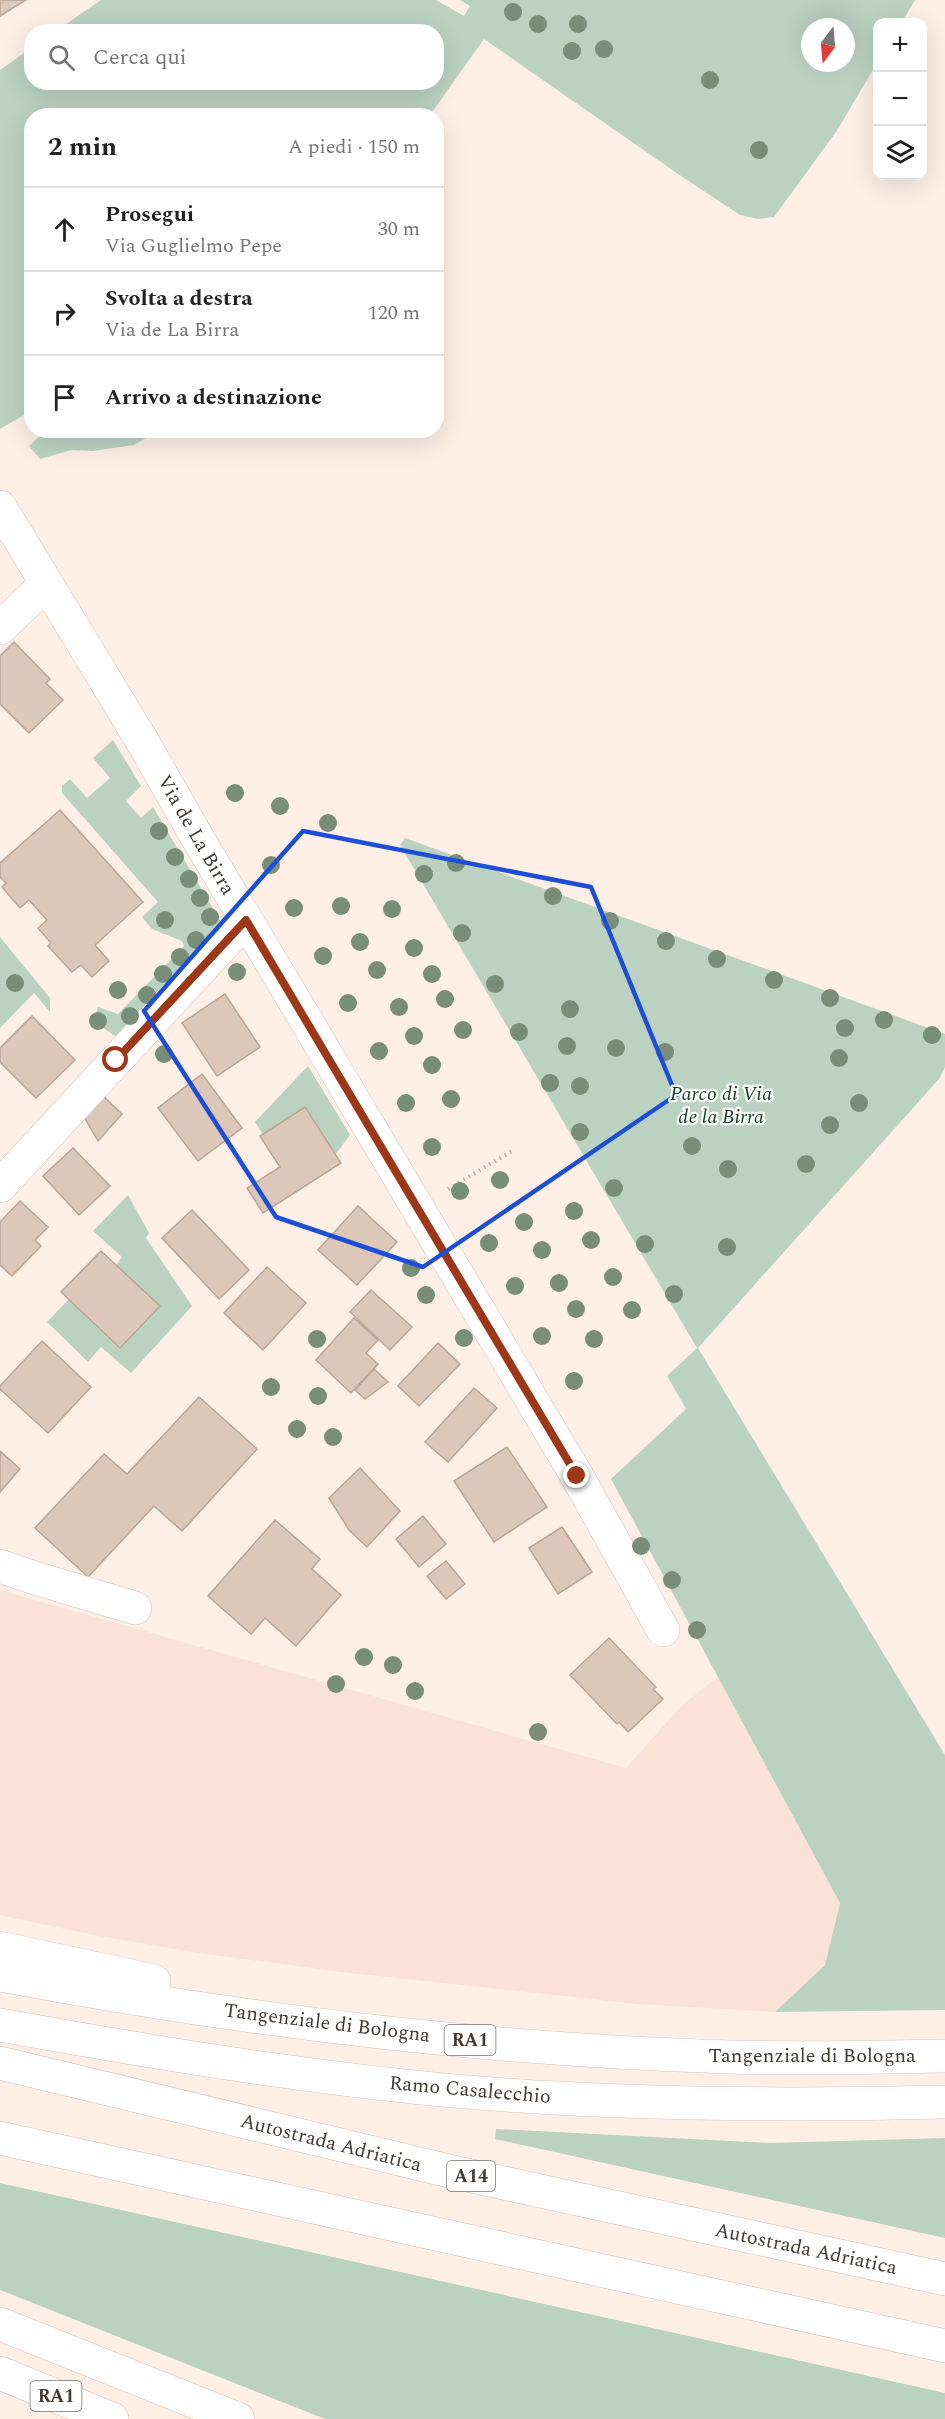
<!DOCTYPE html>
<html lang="it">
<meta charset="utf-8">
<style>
body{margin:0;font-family:Spectral,serif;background:#f6f6f6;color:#222}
.controls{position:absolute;right:18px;top:18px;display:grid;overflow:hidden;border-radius:12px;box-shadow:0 6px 24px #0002}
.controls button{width:54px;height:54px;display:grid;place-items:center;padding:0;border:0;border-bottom:2px solid #e0e0e0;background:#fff;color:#222;font:30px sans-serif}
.compass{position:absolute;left:801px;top:18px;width:54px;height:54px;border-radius:50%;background:#fff;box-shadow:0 6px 24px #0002;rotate:196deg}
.stop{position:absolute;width:18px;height:18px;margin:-14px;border:4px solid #9e3717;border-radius:50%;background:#fff}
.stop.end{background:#9e3717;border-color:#fff;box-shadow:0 2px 6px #0008}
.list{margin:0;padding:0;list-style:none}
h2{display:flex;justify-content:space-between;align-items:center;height:78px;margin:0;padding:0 24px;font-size:26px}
h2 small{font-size:20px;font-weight:400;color:#767676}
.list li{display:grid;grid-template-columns:39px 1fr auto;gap:18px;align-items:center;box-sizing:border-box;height:84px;padding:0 24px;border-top:2px solid #e0e0e0}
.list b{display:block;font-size:22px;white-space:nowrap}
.list p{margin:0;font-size:20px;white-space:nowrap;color:#767676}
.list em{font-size:20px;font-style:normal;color:#767676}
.icon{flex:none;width:33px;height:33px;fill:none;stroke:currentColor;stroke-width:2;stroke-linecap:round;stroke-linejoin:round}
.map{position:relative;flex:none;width:945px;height:2419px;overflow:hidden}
.search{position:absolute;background:#fff;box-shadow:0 6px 24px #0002;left:24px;top:24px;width:420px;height:66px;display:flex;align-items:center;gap:15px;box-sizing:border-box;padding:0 21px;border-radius:24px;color:#767676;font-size:22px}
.panel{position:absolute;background:#fff;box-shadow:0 6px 24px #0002;left:24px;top:108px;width:420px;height:330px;border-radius:24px}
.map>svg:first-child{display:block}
</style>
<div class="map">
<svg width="945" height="2419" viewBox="0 0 945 2419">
<rect width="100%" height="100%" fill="#fdefe6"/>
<polygon fill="#fae2d8" points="0,1590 626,1768 682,1705 718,1677 840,1903 825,1965 775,2012 637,2004 341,1972 199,1953 93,1935 0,1915"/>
<g fill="#bbd2c1" fill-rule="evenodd">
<path d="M101 0H436L464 16 470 6 460 0H915L902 22H878L877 63 836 132 774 217 758 219 740 215 678 174 484 39 430 115 32 116 31 411 0 429V70L31 48 32 82H436V32L56 31ZM810 27H846V63H810Z"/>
<polygon points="41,431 41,430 158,431 134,445 93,451 71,450 40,459 29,446 40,436"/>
<polygon points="113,740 141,786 126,801 141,818 153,807 221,922 221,927 118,1038 96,1023 95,1016 98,1007 118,1014 184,946 182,941 152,929 142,917 158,902 62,793 62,786 70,779 87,798 110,778 93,758"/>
<polygon points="405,838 945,1034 945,1067 939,1079 698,1348 945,1755 945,2010 775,2012 825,1965 840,1903 611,1479 686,1409 667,1376 697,1348 400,845"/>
<polygon points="0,937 50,998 50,1012 34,993 0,1028"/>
<polygon points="308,1066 350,1135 335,1155 304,1107 263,1134 255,1122"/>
<polygon points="128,1195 149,1233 146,1238 192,1306 131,1373 101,1347 88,1362 47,1322 69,1299 120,1348 159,1307 116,1265 122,1257 93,1231"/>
<polygon points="496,2129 770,2143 945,2138 945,2238 495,2139"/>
<polygon points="0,2183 945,2393 945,2419 325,2419 0,2290"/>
</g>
<g fill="#ddc7b9" stroke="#baa497" stroke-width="1.5">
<polygon points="0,0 26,0 0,16"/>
<polygon points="14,642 50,679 46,683 63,700 29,733 0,704 0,656"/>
<polygon points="60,810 143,902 95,945 109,961 92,977 81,965 72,972 48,946 51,943 38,928 47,920 29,900 20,908 2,887 6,883 0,877 0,863"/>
<polygon points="225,994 260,1047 217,1076 182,1023"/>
<polygon points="32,1016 75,1060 36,1098 0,1062 0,1048"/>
<polygon points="202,1074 242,1128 198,1161 158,1108"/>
<polygon points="102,1095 122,1114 98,1141 83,1115"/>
<polygon points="305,1107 341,1163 263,1213 247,1188 280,1167 260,1136"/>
<polygon points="73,1148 110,1186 79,1215 43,1176"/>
<polygon points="20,1201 48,1227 35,1240 41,1246 12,1276 0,1265 0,1222"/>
<polygon points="358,1206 397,1242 357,1285 318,1250"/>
<polygon points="192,1210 249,1270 219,1299 162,1238"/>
<polygon points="101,1251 160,1306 120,1348 61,1292"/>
<polygon points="267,1267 306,1303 263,1350 224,1313"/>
<polygon points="371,1290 412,1327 390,1350 350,1312"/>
<polygon points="354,1318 378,1340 366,1353 378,1364 351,1393 316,1360"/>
<polygon points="42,1341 91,1387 48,1433 0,1389 0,1386"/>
<polygon points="438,1343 460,1364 419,1406 398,1386"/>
<polygon points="374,1369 388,1382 365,1399 355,1390"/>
<polygon points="474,1388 497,1408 448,1462 425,1442"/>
<polygon points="199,1397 257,1449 182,1531 154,1506 88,1577 35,1528 104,1454 127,1474"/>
<polygon points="507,1447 547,1507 494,1542 454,1481"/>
<polygon points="0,1451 20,1469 0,1492"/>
<polygon points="360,1468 400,1511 367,1547 349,1530 329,1498"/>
<polygon points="423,1516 446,1544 419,1567 396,1539"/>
<polygon points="275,1520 320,1559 312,1569 341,1595 296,1646 265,1618 251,1634 208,1596"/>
<polygon points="562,1527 592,1572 558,1594 529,1548"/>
<polygon points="446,1561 465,1584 446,1599 427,1576"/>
<polygon points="609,1638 656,1687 653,1689 663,1699 628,1732 619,1722 617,1724 570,1675"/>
</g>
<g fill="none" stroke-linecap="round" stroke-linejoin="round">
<defs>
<g id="minor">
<polyline points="0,507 141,739 194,832 577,1476 663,1630"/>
<polyline points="0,628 46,584"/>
<polyline points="0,1186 246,920"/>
<polyline points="0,1566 35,1578 135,1608"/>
</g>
<g id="motorway">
<polyline points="0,1948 154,1981"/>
<path d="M0 1975C240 2020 486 2050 730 2057 802 2059 873 2057 945 2056"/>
<path d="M0 2025C150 2052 301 2077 454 2091 617 2105 781 2106 945 2102"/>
<polyline points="0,2063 453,2172 945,2279"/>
<polyline points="0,2138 945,2346"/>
<polyline points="0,2324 238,2419"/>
<polyline points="0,2373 112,2419"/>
</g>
</defs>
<use href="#minor" stroke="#d6bfb2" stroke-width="34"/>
<use href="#motorway" stroke="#d6bfb2" stroke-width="34"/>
<polyline stroke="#beb1a9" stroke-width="4" stroke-dasharray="1.5 4.5" stroke-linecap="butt" points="448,1189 512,1151"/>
<use href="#minor" stroke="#fff" stroke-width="33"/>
<use href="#motorway" stroke="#fff" stroke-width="33"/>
</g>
<g fill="#798e79">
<circle cx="513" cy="12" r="9"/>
<circle cx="538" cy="24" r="9"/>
<circle cx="578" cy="24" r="9"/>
<circle cx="604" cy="49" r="9"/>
<circle cx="572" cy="51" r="9"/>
<circle cx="710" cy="80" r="9"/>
<circle cx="759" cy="150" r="9"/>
<circle cx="235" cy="793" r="9"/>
<circle cx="280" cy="806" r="9"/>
<circle cx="328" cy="823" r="9"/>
<circle cx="159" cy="831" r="9"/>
<circle cx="175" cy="857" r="9"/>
<circle cx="456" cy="863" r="9"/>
<circle cx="271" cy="865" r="9"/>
<circle cx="424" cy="874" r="9"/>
<circle cx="189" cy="879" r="9"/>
<circle cx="553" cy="896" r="9"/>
<circle cx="200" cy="898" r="9"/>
<circle cx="341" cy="906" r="9"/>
<circle cx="294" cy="908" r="9"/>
<circle cx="392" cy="909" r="9"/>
<circle cx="210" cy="917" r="9"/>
<circle cx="165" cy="920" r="9"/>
<circle cx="610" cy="921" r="9"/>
<circle cx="462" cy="933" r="9"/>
<circle cx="196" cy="940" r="9"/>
<circle cx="666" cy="941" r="9"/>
<circle cx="360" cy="942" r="9"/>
<circle cx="414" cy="948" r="9"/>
<circle cx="323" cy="956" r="9"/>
<circle cx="180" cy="957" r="9"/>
<circle cx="717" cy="959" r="9"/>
<circle cx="377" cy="970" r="9"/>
<circle cx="237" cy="972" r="9"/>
<circle cx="163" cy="974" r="9"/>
<circle cx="432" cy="974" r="9"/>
<circle cx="774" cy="980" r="9"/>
<circle cx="15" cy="983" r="9"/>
<circle cx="495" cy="984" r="9"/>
<circle cx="118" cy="990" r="9"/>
<circle cx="147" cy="995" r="9"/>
<circle cx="830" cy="998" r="9"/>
<circle cx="445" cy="999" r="9"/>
<circle cx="348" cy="1003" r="9"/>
<circle cx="399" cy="1007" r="9"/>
<circle cx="570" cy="1009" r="9"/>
<circle cx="130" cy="1016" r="9"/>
<circle cx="884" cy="1020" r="9"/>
<circle cx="98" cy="1021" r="9"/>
<circle cx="845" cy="1028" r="9"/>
<circle cx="463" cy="1030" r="9"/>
<circle cx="519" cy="1032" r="9"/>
<circle cx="932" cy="1035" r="9"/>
<circle cx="414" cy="1036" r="9"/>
<circle cx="567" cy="1046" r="9"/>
<circle cx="616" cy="1048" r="9"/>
<circle cx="379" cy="1051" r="9"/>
<circle cx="665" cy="1052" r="9"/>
<circle cx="164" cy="1054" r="9"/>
<circle cx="839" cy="1058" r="9"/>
<circle cx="432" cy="1065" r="9"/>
<circle cx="550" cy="1083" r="9"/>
<circle cx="580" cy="1086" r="9"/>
<circle cx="451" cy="1099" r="9"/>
<circle cx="406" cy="1103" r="9"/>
<circle cx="859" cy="1103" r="9"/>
<circle cx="830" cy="1125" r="9"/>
<circle cx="580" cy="1132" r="9"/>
<circle cx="692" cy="1146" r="9"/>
<circle cx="432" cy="1147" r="9"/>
<circle cx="806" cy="1164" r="9"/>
<circle cx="728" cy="1169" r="9"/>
<circle cx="500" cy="1180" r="9"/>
<circle cx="614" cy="1188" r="9"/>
<circle cx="460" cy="1191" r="9"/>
<circle cx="574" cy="1211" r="9"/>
<circle cx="524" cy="1222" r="9"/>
<circle cx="591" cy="1240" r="9"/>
<circle cx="489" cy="1243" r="9"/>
<circle cx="645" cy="1244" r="9"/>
<circle cx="727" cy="1247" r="9"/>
<circle cx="542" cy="1250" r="9"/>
<circle cx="411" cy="1268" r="9"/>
<circle cx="613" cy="1277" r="9"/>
<circle cx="559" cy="1283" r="9"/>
<circle cx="515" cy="1286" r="9"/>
<circle cx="674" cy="1294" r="9"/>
<circle cx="426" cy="1295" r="9"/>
<circle cx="576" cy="1309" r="9"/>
<circle cx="632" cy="1310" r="9"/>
<circle cx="542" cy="1336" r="9"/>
<circle cx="464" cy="1338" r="9"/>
<circle cx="317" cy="1339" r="9"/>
<circle cx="594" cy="1339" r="9"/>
<circle cx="574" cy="1381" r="9"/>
<circle cx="271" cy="1387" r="9"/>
<circle cx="318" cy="1396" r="9"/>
<circle cx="297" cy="1429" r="9"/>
<circle cx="333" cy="1437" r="9"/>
<circle cx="641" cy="1546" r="9"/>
<circle cx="672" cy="1580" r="9"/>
<circle cx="697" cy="1630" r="9"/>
<circle cx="364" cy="1657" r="9"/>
<circle cx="393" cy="1665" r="9"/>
<circle cx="336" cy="1684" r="9"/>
<circle cx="415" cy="1691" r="9"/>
<circle cx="538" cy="1732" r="9"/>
</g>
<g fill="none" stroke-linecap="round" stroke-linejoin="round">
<polyline stroke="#9e3717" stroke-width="8" points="116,1060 246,920 577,1476"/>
</g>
<path fill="none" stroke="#1d4ed8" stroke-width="4.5" stroke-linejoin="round" d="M303 831 591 887 676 1095 423 1267 276 1217 144 1011Z"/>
<g text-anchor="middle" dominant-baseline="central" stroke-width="4.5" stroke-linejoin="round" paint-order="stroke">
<g fill="#fff" stroke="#7b7470" stroke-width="1.5">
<rect x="444.5" y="2025" width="51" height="30" rx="4.5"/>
<rect x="447" y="2161" width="48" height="30" rx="4.5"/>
<rect x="30.5" y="2381" width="51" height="30" rx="4.5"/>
</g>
<g font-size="18" font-weight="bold" fill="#423933">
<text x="470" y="2040">RA1</text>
<text x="471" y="2176">A14</text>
<text x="56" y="2396">RA1</text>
</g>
<g font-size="20" fill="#423933" stroke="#fff">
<text transform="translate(196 835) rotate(60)">Via de La Birra</text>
<text transform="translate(327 2023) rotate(7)">Tangenziale di Bologna</text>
<text x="812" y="2056">Tangenziale di Bologna</text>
<text transform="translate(470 2090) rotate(5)">Ramo Casalecchio</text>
<text transform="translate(331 2143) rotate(14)">Autostrada Adriatica</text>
<text transform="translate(806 2249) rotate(12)">Autostrada Adriatica</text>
</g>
<g font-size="20" font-style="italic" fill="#0d3e20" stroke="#fff">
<text x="721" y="1094">Parco di Via<tspan x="721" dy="23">de la Birra</tspan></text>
</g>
</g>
</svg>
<div class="controls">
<button>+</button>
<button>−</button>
<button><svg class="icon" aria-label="layers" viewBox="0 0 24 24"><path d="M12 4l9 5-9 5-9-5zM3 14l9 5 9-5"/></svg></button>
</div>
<svg class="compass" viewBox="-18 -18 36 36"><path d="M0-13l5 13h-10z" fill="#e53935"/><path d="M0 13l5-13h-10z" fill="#767676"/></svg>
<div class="stop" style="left:116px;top:1060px"></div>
<div class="stop end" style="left:577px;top:1476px"></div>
<div class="search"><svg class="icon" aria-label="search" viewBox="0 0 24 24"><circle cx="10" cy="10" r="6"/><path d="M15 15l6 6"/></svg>Cerca qui</div>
<section class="panel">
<h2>2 min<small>A piedi · 150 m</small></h2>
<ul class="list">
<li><svg class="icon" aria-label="ahead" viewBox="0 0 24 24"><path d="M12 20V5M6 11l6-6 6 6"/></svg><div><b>Prosegui</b><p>Via Guglielmo Pepe</p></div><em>30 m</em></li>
<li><svg class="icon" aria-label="right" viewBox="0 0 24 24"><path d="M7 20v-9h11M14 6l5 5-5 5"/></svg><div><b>Svolta a destra</b><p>Via de La Birra</p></div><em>120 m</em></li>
<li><svg class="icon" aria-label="arrive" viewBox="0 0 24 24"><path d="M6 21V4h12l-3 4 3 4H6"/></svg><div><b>Arrivo a destinazione</b></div></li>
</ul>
</section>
</div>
